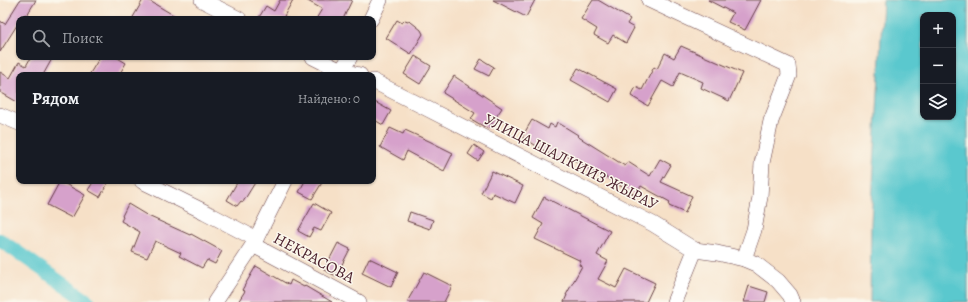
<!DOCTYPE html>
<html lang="ru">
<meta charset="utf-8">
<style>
body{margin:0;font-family:Alegreya,serif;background:#242831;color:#f1f3f6}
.controls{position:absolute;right:12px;top:12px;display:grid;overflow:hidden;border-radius:8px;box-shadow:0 1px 3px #0004}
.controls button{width:36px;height:36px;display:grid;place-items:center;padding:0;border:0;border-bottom:1px solid #363941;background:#171b24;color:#f1f3f6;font:20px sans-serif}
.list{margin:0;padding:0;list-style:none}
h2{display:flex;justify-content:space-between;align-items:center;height:52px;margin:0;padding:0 16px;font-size:17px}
h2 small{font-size:13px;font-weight:400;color:#9ea1a6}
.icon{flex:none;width:22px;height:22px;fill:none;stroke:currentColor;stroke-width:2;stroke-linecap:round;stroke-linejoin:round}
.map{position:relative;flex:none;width:968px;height:302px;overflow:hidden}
.search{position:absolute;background:#171b24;box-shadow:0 1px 3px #0004;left:16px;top:16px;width:360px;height:44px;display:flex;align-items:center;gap:10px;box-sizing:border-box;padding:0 14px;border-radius:8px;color:#9ea1a6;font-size:15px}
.panel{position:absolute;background:#171b24;box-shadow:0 1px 3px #0004;left:16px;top:72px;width:360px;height:112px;border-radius:8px}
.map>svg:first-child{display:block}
</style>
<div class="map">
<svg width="968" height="302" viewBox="0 0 968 302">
<rect width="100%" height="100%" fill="#fbf7ec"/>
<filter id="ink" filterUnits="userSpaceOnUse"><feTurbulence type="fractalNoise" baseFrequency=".025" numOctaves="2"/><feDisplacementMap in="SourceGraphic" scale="8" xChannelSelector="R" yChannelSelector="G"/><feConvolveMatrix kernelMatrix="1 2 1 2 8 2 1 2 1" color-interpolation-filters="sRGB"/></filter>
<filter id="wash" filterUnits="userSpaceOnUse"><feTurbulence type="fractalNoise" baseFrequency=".012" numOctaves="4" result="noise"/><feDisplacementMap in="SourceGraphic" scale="16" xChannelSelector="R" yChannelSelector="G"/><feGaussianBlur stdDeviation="0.9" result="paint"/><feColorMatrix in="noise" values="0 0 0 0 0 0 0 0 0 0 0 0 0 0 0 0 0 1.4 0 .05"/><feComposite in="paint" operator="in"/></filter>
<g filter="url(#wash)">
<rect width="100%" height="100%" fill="#f6e0c7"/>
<path fill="#5ac8ce" stroke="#52747c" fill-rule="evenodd" d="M883 0H968V302H870L871 223ZM923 15H953V117H923Z"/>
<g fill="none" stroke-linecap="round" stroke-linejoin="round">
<polyline stroke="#5ac8ce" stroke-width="14" points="0,240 89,302"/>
</g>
<g id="blocks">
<g fill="#d6a1cb">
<polygon points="20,0 36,0 27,15 25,14 21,19 19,19 19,22 0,52 0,21 5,24"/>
<polygon points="143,0 148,0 180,19 132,19"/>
<polygon points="280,0 293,0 284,16 289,19 258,19 266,6 274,11"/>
<polygon points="306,0 352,0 343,19 316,19 322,9"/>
<polygon points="493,0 535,0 526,17"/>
<polygon points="593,0 598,0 630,19 627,24 634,28 626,43 613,35 608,43 594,35 597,29 581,19"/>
<polygon points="708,0 761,0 745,30 728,22 733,13"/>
<polygon points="397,20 402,23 405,20 411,22 421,30 423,34 411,54 386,38"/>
<polygon points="681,46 742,73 729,101 701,88 703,82 680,72 673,87 662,81 648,106 631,96 636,87 642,90 654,67 657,69 665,53 674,58"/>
<polygon points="415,56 431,66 420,84 404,74"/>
<polygon points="31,57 53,57 43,75 19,75 19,103 0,92 0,72 10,78 19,62 26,66"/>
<polygon points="100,57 116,57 126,63 119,75 89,75"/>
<polygon points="481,59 494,67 489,76 475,69"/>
<polygon points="578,68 617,89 610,102 571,80"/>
<polygon points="454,76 502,108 488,129 471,119 475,113 443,93"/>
<polygon points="373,101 391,111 383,125 373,119"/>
<polygon points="532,120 548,129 550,124 555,127 557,122 578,135 577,136 625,166 628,162 650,176 660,159 671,165 661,182 692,196 685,213 669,206 670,202 641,186 635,195 598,172 597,174 566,155 561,161 522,137"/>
<polygon points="390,128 403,134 405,130 429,141 453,153 444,171 407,151 403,160 380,147"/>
<polygon points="474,145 484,152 478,161 468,154"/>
<polygon points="492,171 523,186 515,203 493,193 491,198 481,193"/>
<polygon points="60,181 85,195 72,218 47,205"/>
<polygon points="94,181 109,181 100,197 88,190"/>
<polygon points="238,181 256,181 243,202 241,201 237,206 227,200"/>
<polygon points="305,181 323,181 312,199 299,192"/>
<polygon points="544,197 610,231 597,255 608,261 598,279 616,288 626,269 655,283 646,302 564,302 567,295 566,295 582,266 579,265 581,261 535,239 543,224 533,218"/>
<polygon points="314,203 331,213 321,231 314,228 309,237 298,231"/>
<polygon points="128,204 148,216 190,235 191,234 222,251 215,264 207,260 202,268 179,256 181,253 155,241 147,258 132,252 140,232 121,221 123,217 122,216"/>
<polygon points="410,212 433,220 430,229 407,221"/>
<polygon points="338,243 350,249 336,276 324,270"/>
<polygon points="369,258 398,272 391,287 362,273"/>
<polygon points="256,266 289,285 291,280 304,287 305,286 332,302 238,302 245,291 242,290"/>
<polygon points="424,272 452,286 444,302 407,302"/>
<polygon points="749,286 768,292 765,302 744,302"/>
</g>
</g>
</g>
<g filter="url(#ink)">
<use href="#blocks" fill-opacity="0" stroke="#643c42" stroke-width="1"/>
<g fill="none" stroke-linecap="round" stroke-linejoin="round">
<defs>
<g id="minor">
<polyline points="202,0 239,19"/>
<polyline points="649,0 788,65 789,75 771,121 762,163 760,197 754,230 744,259"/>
<polyline points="371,19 380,0"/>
<polyline points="313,57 341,71 360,75"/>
<polyline points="339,75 350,57"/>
<polyline points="373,81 653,224 695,250 717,253 744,259 756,264 778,281 790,295 793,302"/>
<polyline points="0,115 19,123"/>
<polyline points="142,181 205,212 256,239"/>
<polyline points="253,245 359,302"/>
<polyline points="215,302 253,245 285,181"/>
<polyline points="674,302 695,250"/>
</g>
</defs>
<use href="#minor" stroke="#643c42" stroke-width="16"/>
<use href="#minor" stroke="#fff" stroke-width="15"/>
</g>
</g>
<g text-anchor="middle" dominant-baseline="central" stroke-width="3" stroke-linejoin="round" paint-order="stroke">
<g font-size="16" fill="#4a1f2b" stroke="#fbf7ec">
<text transform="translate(571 162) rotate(27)">УЛИЦА ШАЛКИИЗ ЖЫРАУ</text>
<text transform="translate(314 258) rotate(28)">НЕКРАСОВА</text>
</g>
</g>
</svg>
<div class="controls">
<button>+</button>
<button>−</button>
<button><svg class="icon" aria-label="layers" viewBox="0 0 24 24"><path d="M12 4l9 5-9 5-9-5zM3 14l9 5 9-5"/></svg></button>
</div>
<div class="search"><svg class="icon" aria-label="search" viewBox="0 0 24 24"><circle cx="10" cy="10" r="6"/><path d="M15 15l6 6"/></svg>Поиск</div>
<section class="panel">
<h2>Рядом<small>Найдено: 0</small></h2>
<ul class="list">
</ul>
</section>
</div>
